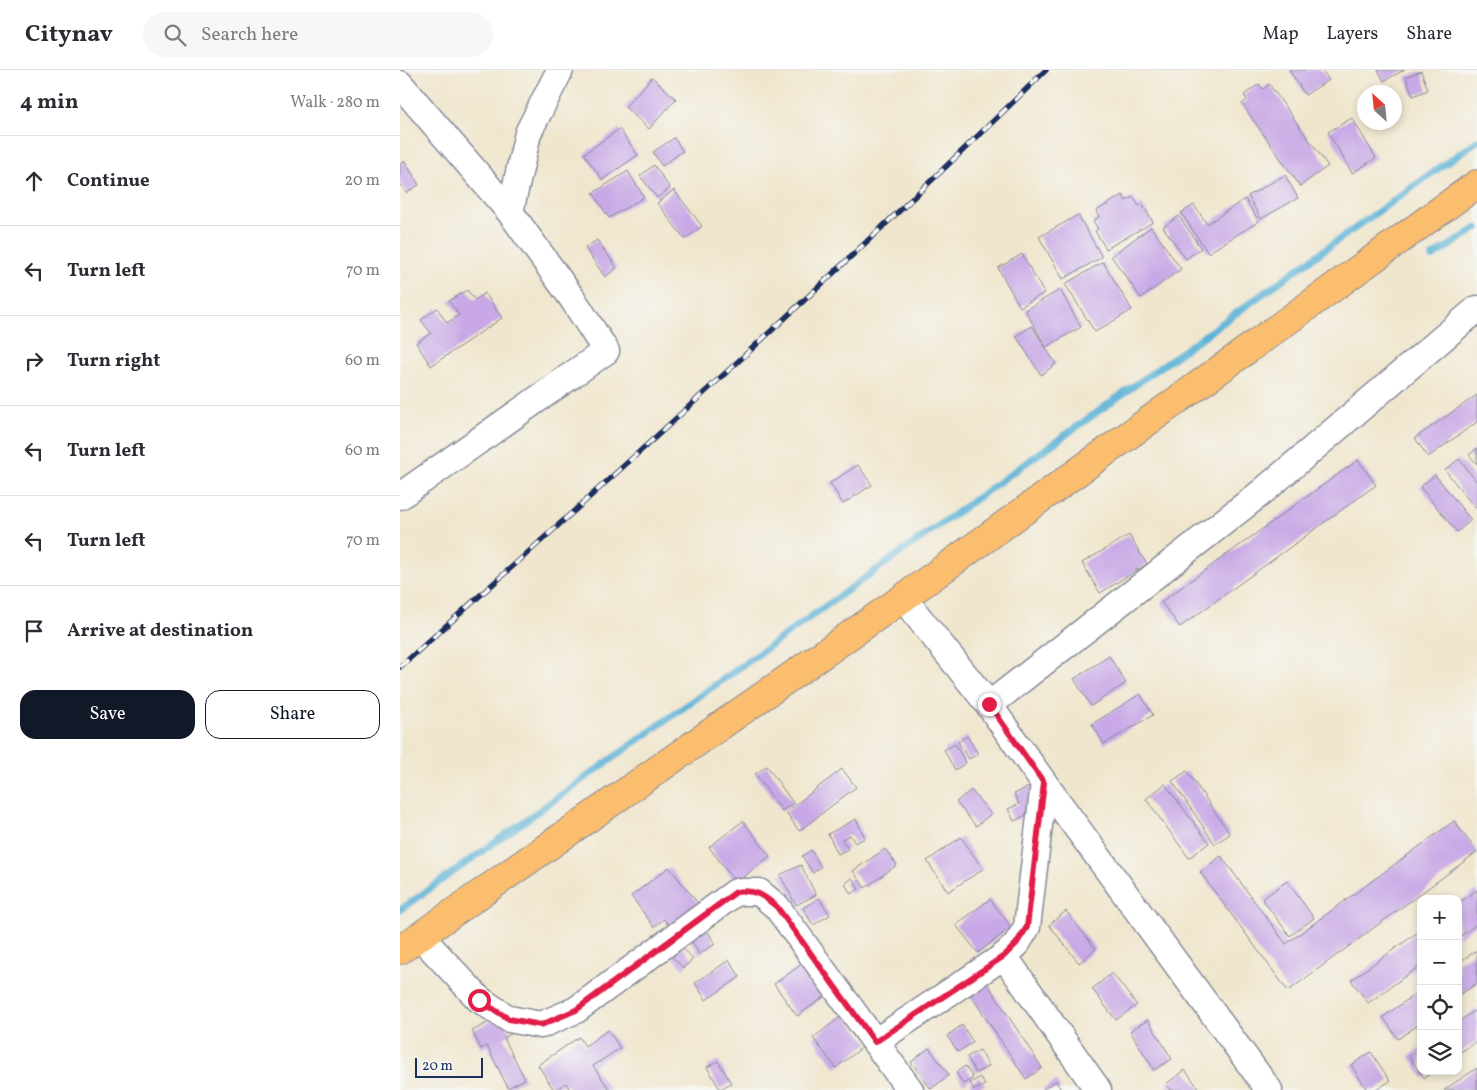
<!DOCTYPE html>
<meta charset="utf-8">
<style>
body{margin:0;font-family:Vollkorn,serif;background:#f7f7f7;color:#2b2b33}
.controls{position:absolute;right:15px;bottom:15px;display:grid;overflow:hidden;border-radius:10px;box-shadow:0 2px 8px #0003}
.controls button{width:45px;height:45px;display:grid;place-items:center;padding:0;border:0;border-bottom:1px solid #e1e1e2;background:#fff;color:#2b2b33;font:25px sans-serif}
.compass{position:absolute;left:957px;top:15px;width:45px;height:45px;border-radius:50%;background:#fff;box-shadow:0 2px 8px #0003;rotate:333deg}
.scale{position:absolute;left:15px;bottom:12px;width:68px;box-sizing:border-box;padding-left:5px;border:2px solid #1b2f5e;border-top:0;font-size:14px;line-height:18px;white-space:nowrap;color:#1b2f5e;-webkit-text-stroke:4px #f6f6f2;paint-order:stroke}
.stop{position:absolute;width:15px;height:15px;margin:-11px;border:4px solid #e11d48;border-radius:50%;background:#fff}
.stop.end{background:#e11d48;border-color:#fff;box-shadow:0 1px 5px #0008}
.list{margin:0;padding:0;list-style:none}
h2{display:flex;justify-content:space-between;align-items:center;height:65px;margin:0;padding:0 20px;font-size:21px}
h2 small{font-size:16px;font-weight:400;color:#7c7c81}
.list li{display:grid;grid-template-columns:32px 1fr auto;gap:15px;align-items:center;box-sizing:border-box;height:90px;padding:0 20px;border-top:1px solid #e1e1e2}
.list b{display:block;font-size:19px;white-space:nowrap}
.list em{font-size:16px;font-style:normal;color:#7c7c81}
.actions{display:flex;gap:10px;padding:15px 20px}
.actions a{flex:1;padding:11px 0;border:1px solid #111827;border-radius:15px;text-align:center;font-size:18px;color:#111827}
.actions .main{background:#111827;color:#fff}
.icon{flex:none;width:28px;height:28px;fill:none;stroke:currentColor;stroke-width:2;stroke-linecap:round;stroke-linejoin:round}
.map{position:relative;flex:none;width:1077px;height:1020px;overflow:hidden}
header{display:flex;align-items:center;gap:30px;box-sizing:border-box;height:70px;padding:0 25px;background:#fff;border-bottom:1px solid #e1e1e2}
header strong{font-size:24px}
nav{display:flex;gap:28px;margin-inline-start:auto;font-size:18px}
.search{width:350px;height:45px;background:#f7f7f7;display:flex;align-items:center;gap:12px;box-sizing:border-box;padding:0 18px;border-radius:28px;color:#7c7c81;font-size:19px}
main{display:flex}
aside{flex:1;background:#fff}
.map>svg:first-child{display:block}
</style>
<header>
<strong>Citynav</strong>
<div class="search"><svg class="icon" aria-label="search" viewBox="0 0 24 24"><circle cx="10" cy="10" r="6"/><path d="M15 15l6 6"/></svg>Search here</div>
<nav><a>Map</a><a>Layers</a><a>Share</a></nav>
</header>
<main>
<aside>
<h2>4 min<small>Walk · 280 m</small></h2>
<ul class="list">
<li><svg class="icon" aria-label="ahead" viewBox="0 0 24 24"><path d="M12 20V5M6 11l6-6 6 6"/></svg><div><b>Continue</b></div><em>20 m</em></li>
<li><svg class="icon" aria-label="left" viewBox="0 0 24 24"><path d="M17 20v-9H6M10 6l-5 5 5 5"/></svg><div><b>Turn left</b></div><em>70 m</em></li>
<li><svg class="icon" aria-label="right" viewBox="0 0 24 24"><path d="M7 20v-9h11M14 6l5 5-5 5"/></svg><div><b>Turn right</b></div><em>60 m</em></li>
<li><svg class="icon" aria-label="left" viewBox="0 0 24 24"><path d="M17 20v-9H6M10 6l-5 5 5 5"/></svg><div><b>Turn left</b></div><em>60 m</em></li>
<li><svg class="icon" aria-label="left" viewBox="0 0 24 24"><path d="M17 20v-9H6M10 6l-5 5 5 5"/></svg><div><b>Turn left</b></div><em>70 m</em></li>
<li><svg class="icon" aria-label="arrive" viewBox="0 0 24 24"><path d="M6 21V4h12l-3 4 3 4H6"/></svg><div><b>Arrive at destination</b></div></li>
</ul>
<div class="actions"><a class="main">Save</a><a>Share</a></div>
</aside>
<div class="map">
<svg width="1077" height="1020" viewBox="0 0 1077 1020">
<rect width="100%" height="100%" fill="#f6f6f2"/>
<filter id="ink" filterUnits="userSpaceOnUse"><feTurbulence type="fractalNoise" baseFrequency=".02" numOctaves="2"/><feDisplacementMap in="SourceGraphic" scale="10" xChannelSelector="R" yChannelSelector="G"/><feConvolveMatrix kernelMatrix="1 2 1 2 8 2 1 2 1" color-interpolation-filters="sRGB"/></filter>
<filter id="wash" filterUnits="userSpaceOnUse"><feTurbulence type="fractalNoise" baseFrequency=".0096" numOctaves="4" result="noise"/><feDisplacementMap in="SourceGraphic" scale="20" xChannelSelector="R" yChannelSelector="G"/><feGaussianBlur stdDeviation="1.12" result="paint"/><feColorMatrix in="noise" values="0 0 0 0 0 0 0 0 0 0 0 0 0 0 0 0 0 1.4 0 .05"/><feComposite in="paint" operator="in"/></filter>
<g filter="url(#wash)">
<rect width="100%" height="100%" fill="#f0e6cd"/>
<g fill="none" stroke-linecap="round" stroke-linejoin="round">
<g stroke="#59b1d6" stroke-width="7">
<polyline points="1032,187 1077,158"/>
<polyline points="0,840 1077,71"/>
</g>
</g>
<g id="blocks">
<g fill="#c8a8e6">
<polygon points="889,0 922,0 929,10 905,25"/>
<polygon points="978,0 1004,0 984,11"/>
<polygon points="1021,1 1028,20 1013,26 1006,7"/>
<polygon points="252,7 276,29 249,59 225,37"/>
<polygon points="859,14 863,19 869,14 928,96 900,116 842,34 847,30 844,25"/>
<polygon points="952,48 976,88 952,103 928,62"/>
<polygon points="219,59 238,85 202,110 184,84"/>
<polygon points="274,68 283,81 262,96 253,82"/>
<polygon points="5,91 19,115 6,123 0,113 0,94"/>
<polygon points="254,95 270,118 257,128 240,106"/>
<polygon points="228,101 244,127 209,148 193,123"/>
<polygon points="885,105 898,128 861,149 848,126"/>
<polygon points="274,120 302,156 285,169 257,133"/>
<polygon points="723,125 726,131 733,127 739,136 742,134 753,152 706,179 695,161 698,159 693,151 699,147 696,141"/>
<polygon points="845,129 859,151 808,183 781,143 794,135 807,154"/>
<polygon points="678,145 702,187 663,209 639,167"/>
<polygon points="779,146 801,178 786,189 763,157"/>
<polygon points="751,157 781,199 741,228 711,186"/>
<polygon points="197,170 217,198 205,207 185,178"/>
<polygon points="622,184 644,223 620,237 598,198"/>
<polygon points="703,192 732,240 695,262 665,214"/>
<polygon points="67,220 75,230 85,223 102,248 31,296 16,273 31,263 21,250 37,238 47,253 59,245 49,231"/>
<polygon points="660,220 681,257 646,277 625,240"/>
<polygon points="632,256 656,294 641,305 616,266"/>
<polygon points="1077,325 1077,352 1028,387 1015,368"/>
<polygon points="1077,378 1077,394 1069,385"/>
<polygon points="1059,389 1077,412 1077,436 1075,438 1045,400"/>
<polygon points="958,390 976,415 780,557 761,532"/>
<polygon points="458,395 472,415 443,434 430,413"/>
<polygon points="1035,405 1071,450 1057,462 1020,417"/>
<polygon points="729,465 747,494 700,523 682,493"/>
<polygon points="709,586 726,613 691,636 674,609"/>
<polygon points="740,624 753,645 704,674 692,654"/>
<polygon points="567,666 578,684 569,689 558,672"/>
<polygon points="555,674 566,693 555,700 544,680"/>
<polygon points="367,696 393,733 382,741 355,704"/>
<polygon points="442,699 456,717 399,761 386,742"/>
<polygon points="787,701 830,764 815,774 772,711"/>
<polygon points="765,714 809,773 789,788 746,729"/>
<polygon points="631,716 641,738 614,751 608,739 619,734 614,724"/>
<polygon points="571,720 591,744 576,756 556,732"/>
<polygon points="456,749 465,768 455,773 450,765 442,769 448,779 438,784 428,764"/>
<polygon points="343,751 370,786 336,813 309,777"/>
<polygon points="1054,751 1077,782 888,921 800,802 821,786 886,874"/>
<polygon points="561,767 583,799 548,822 527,791"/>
<polygon points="485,779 497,795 465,818 453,801"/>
<polygon points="411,780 421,797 413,803 402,786"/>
<polygon points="401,795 416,825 396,835 380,805"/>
<polygon points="269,797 301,837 272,860 264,849 254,857 231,826"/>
<polygon points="452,808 459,819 451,824 445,814"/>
<polygon points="887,811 914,848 890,866 862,829"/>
<polygon points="1077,820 1077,854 1058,868 1058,833"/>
<polygon points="419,828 430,845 413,855 403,838"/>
<polygon points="590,829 611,857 578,883 556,855"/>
<polygon points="666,841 696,879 679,893 649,855"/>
<polygon points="306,858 315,874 299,884 289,867"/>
<polygon points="1021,860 1021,895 968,933 951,910"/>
<polygon points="280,875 293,889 283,898 270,884"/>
<polygon points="1077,880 1077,913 1058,926 1058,893"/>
<polygon points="329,890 340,907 306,930 295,913"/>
<polygon points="405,892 428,924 397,946 374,914"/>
<polygon points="712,903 737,935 716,950 692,919"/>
<polygon points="585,910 642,998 626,1009 568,921"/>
<polygon points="1021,920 1021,953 998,969 983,947"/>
<polygon points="1077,939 1077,971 1058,984 1058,952"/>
<polygon points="444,944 468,973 436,998 413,968"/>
<polygon points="101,946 111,964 104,968 125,1009 108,1018 87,976 81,979 72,961"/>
<polygon points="748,950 772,989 754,1000 730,961"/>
<polygon points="562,955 573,972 558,982 547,966"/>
<polygon points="208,960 220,978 193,996 210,1020 170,1020 166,1013 154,1020 138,995 179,967 185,976"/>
<polygon points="529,978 549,1005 531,1019 511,992"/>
<polygon points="1021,978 1021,1001 1034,1001 1024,1008 1009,986"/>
<polygon points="580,980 589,996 576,1003 567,987"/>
<polygon points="971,982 990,1011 976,1020 967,1020 951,995"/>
<polygon points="318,991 331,1013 320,1019 307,997"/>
<polygon points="565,996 573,1008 563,1014 556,1002"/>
<polygon points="1077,998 1077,1020 1044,1020"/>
<polygon points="785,1000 800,1020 771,1020 766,1014"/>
<polygon points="580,1007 585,1015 574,1020 570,1013"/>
<polygon points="656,1011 661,1020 642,1020"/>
</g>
</g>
</g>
<g filter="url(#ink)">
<use href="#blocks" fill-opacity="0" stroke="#868a96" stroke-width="1"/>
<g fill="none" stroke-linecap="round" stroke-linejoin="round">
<defs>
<g id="street">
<polyline points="0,14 110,142 172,228 206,281 0,426"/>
<polyline points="110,142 128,63 160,0"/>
<polyline points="503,528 589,635 644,713 869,1020"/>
<polyline points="589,635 862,422 1077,239"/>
<polyline points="20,866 79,929 109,949 141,955 176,940 336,822 359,822 377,837 510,1020"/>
<polyline points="604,886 698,1020"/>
<polyline points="475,972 604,886 616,875 627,857 644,713"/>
</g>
<polyline id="primary" points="0,880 503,528 1077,114"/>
</defs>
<use href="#street" stroke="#868a96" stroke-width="29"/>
<use href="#primary" stroke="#868a96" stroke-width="30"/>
<use href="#street" stroke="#fff" stroke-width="26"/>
<use href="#primary" stroke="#fbbd6e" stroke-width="28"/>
<defs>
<path id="rail" d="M0 597C219 402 436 205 646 0"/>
</defs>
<use href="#rail" stroke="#1b2f5e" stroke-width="5.5"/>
<use href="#rail" stroke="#f6f6f2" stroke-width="4" stroke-dasharray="11" stroke-linecap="butt"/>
</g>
</g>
<g fill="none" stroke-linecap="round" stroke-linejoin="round" filter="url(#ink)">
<path stroke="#e11d48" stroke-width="6" d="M79 930 109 949 141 955 176 940 336 822C355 819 363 825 377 837L475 972 604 886 616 874 627 857 644 713 589 634"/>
</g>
</svg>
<div class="controls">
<button>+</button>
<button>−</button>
<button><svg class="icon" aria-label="locate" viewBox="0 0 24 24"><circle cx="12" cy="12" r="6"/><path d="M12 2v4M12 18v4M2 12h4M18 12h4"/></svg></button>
<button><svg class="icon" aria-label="layers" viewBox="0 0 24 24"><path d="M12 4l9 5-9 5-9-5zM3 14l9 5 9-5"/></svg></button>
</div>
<svg class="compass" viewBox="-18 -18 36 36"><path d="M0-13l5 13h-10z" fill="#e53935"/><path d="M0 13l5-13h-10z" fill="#7c7c81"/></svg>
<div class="scale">20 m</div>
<div class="stop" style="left:79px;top:930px"></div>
<div class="stop end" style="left:589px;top:634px"></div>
</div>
</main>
